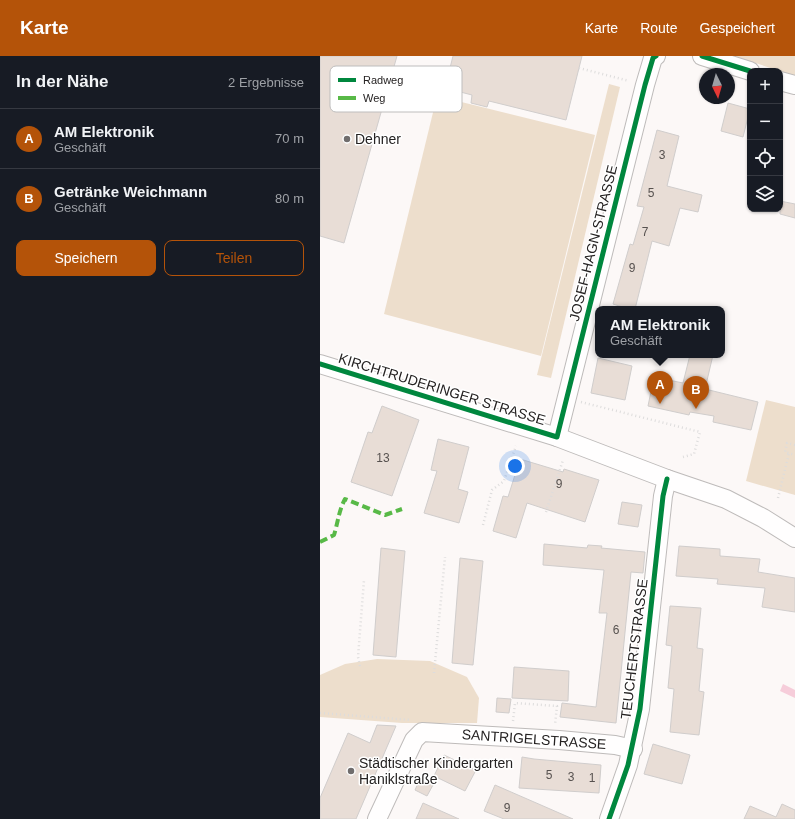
<!DOCTYPE html>
<html lang="de">
<meta charset="utf-8">
<style>
body{margin:0;font-family:Helvetica,sans-serif;background:#20242c;color:#f1f3f6}
.controls{position:absolute;right:12px;top:12px;display:grid;overflow:hidden;border-radius:8px;box-shadow:0 1px 3px #0004}
.controls button{width:36px;height:36px;display:grid;place-items:center;padding:0;border:0;border-bottom:1px solid #363941;background:#171b24;color:#f1f3f6;font:20px sans-serif}
.compass{position:absolute;left:379px;top:12px;width:36px;height:36px;border-radius:50%;background:#171b24;box-shadow:0 1px 3px #0004;rotate:175deg}
.you{position:absolute;left:195px;top:410px;width:14px;height:14px;margin:-10px;border:3px solid #fff;border-radius:50%;background:#1a73e8;box-shadow:0 0 0 6px #1a73e833}
.badge{display:grid;place-items:center;width:26px;height:26px;border-radius:50%;background:#b45309;color:#fff;font-size:13px;font-weight:700}
.pin{position:absolute;translate:-50% -33px;filter:drop-shadow(0 1px 2px #0008)}
.pin::after{content:'';position:absolute;top:21px;width:14px;height:12px;background:inherit;clip-path:polygon(0 0,100% 0,50% 100%)}
.popup{position:absolute;left:275px;top:250px;width:130px;height:52px;box-sizing:border-box;display:grid;place-content:center;border-radius:8px;background:#171b24;filter:drop-shadow(0 1px 3px #0005);font-size:13px;white-space:nowrap;color:#9ea1a6}
.popup b{font-size:15px;color:#f1f3f6}
.popup::after{content:'';position:absolute;left:50%;top:100%;margin-left:-8px;border:8px solid transparent;border-top-color:#171b24}
.list{margin:0;padding:0;list-style:none}
h2{display:flex;justify-content:space-between;align-items:center;height:52px;margin:0;padding:0 16px;font-size:17px}
h2 small{font-size:13px;font-weight:400;color:#9ea1a6}
.list li{display:grid;grid-template-columns:26px 1fr auto;gap:12px;align-items:center;box-sizing:border-box;height:60px;padding:0 16px;border-top:1px solid #363941}
.list b{display:block;font-size:15px;white-space:nowrap}
.list p{margin:0;font-size:13px;white-space:nowrap;color:#9ea1a6}
.list em{font-size:13px;font-style:normal;color:#9ea1a6}
.actions{display:flex;gap:8px;padding:12px 16px}
.actions a{flex:1;padding:9px 0;border:1px solid #b45309;border-radius:8px;text-align:center;font-size:14px;color:#b45309}
.actions .main{background:#b45309;color:#fff}
.icon{flex:none;width:22px;height:22px;fill:none;stroke:currentColor;stroke-width:2;stroke-linecap:round;stroke-linejoin:round}
.map{position:relative;flex:none;width:475px;height:763px;overflow:hidden}
header{display:flex;align-items:center;gap:24px;box-sizing:border-box;height:56px;padding:0 20px;background:#b45309;color:#fff}
header strong{font-size:19px}
nav{display:flex;gap:22px;margin-inline-start:auto;font-size:14px}
main{display:flex}
aside{flex:1;background:#171b24}
.map>svg:first-child{display:block}
</style>
<header>
<strong>Karte</strong>
<nav><a>Karte</a><a>Route</a><a>Gespeichert</a></nav>
</header>
<main>
<aside>
<h2>In der Nähe<small>2 Ergebnisse</small></h2>
<ul class="list">
<li><span class="badge">A</span><div><b>AM Elektronik</b><p>Geschäft</p></div><em>70 m</em></li>
<li><span class="badge">B</span><div><b>Getränke Weichmann</b><p>Geschäft</p></div><em>80 m</em></li>
</ul>
<div class="actions"><a class="main">Speichern</a><a>Teilen</a></div>
</aside>
<div class="map">
<svg width="475" height="763" viewBox="0 0 475 763">
<rect width="100%" height="100%" fill="#fcf8f7"/>
<g fill="#eddecc">
<polygon points="414,0 475,0 475,20"/>
<polygon points="289,28 300,31 231,322 217,319"/>
<polygon points="117,40 275,79 221,300 64,258"/>
<polygon points="446,344 475,351 475,439 426,425"/>
<polygon points="57,603 110,605 147,621 159,642 157,667 82,667 0,661 0,619 25,608"/>
</g>
<polygon fill="#f6cdda" points="463,628 475,634 475,642 460,635"/>
<g fill="#e8ddd6" stroke="#d0cdcc">
<polygon points="0,0 77,0 24,187 0,180"/>
<polygon points="133,0 262,0 246,64 169,45 167,51 151,47 152,39 125,32"/>
<polygon points="408,47 430,53 423,81 401,75"/>
<polygon points="337,74 359,80 347,130 382,139 378,156 360,152 349,190 332,185 315,253 309,253 293,248 310,188 313,189 324,151 317,150"/>
<polygon points="460,145 475,148 475,162 460,158"/>
<polygon points="370,299 393,299 385,333 438,346 431,374 393,366 394,360 370,356 369,359 328,350 334,321 363,327"/>
<polygon points="278,302 312,310 305,344 271,337"/>
<polygon points="62,350 99,364 72,440 31,426 48,376 52,377"/>
<polygon points="118,383 149,391 138,433 148,436 139,467 104,457 117,415 111,414"/>
<polygon points="200,403 243,416 244,413 279,424 265,466 207,447 196,482 173,475 183,440 188,441"/>
<polygon points="302,446 322,449 318,471 298,468"/>
<polygon points="224,488 267,492 268,489 282,490 281,492 325,496 323,517 311,516 296,667 240,661 242,647 276,651 287,557 279,557 284,514 223,509"/>
<polygon points="359,490 400,493 400,500 440,503 438,516 475,522 475,556 442,551 445,532 397,528 398,523 356,520"/>
<polygon points="61,492 85,495 76,601 53,599"/>
<polygon points="140,502 163,505 153,609 132,607"/>
<polygon points="350,550 381,552 377,592 383,593 379,635 384,636 379,679 350,676 354,633 348,632 352,590 346,589"/>
<polygon points="194,611 249,615 248,645 192,642"/>
<polygon points="177,642 191,643 189,657 176,656"/>
<polygon points="57,669 76,670 36,763 0,763 0,742 28,677 50,687"/>
<polygon points="333,688 370,699 362,728 324,718"/>
<polygon points="124,699 156,714 145,735 114,720"/>
<polygon points="202,701 214,703 281,709 279,737 199,732"/>
<polygon points="100,723 113,729 107,740 95,734"/>
<polygon points="175,729 253,763 184,763 164,755"/>
<polygon points="103,747 139,763 96,763"/>
<polygon points="462,748 475,754 475,763 424,763 430,750 456,761"/>
</g>
<g fill="none" stroke-linecap="round" stroke-linejoin="round">
<defs>
<g id="street">
<polyline points="382,0 430,15"/>
<polyline points="460,25 475,29"/>
<polyline points="0,308 237,381 347,423 406,443 443,462 475,482"/>
<polyline points="237,381 325,29 333,2 336,0"/>
<polyline points="57,763 94,684 102,676 239,684 295,689 313,693"/>
<polyline points="289,763 308,709 320,653 343,440 347,423"/>
</g>
</defs>
<use href="#street" stroke="#bebbba" stroke-width="20"/>
<g stroke="#dddcdc" stroke-width="2.5" stroke-dasharray="1 3" stroke-linecap="butt">
<polyline points="259,12 309,25"/>
<polyline points="261,346 380,376 374,398 363,401"/>
<polyline points="475,389 467,387 465,396 475,399"/>
<polyline points="458,442 469,397"/>
<polyline points="226,456 243,404"/>
<polyline points="163,469 172,434 184,425 196,390"/>
<polyline points="40,610 38,601 44,524"/>
<polyline points="114,617 125,501"/>
<polyline points="0,657 91,664"/>
<polyline points="193,665 195,647 237,650 235,669"/>
</g>
<use href="#street" stroke="#fffefe" stroke-width="18"/>
<path stroke="#58b947" stroke-width="4" stroke-dasharray="8 4" stroke-linecap="butt" d="M0 486 14 479C18 466 19 454 25 443L65 459 82 453"/>
<defs>
<g id="cycleway">
<polyline points="382,0 430,15"/>
<polyline points="0,308 237,381 325,29 333,2 336,0"/>
<polyline points="289,763 308,709 320,653 343,440 347,423"/>
</g>
</defs>
<use href="#cycleway" stroke="#fff" stroke-width="8"/>
<use href="#cycleway" stroke="#00873e" stroke-width="5"/>
</g>
<g fill="#706d6d" stroke="#fff" stroke-width="1.5">
<circle cx="27" cy="83" r="4"/>
<circle cx="31" cy="715" r="4"/>
</g>
<g text-anchor="middle" dominant-baseline="central" stroke-width="3" stroke-linejoin="round" paint-order="stroke">
<g font-size="12" fill="#56514f">
<text x="342" y="99">3</text>
<text x="331" y="137">5</text>
<text x="325" y="176">7</text>
<text x="312" y="212">9</text>
<text x="63" y="402">13</text>
<text x="239" y="428">9</text>
<text x="296" y="574">6</text>
<text x="229" y="719">5</text>
<text x="251" y="721">3</text>
<text x="272" y="722">1</text>
<text x="187" y="752">9</text>
</g>
<g font-size="14" fill="#252222" stroke="#fff" text-anchor="start">
<text x="35" y="83">Dehner</text>
<text x="39" y="707">Städtischer Kindergarten<tspan x="39" dy="16">Haniklstraße</tspan></text>
</g>
<g font-size="14" fill="#252222" stroke="#fff">
<text transform="translate(273 187) rotate(-76)">JOSEF-HAGN-STRASSE</text>
<text transform="translate(122 333) rotate(17)">KIRCHTRUDERINGER STRASSE</text>
<text transform="translate(314 593) rotate(-83)">TEUCHERTSTRASSE</text>
<text transform="translate(214 683) rotate(4)">SANTRIGELSTRASSE</text>
</g>
</g>
<rect x="10" y="10" width="132" height="46" rx="6" fill="#fff" stroke="#bebdbd" stroke-width="1"/>
<rect x="18" y="22" width="18" height="4" fill="#00873e"/>
<rect x="18" y="40" width="18" height="4" fill="#58b947"/>
<g font-size="11" fill="#252222">
<text x="43" y="28">Radweg</text>
<text x="43" y="46">Weg</text>
</g>
</svg>
<div class="controls">
<button>+</button>
<button>−</button>
<button><svg class="icon" aria-label="locate" viewBox="0 0 24 24"><circle cx="12" cy="12" r="6"/><path d="M12 2v4M12 18v4M2 12h4M18 12h4"/></svg></button>
<button><svg class="icon" aria-label="layers" viewBox="0 0 24 24"><path d="M12 4l9 5-9 5-9-5zM3 14l9 5 9-5"/></svg></button>
</div>
<svg class="compass" viewBox="-18 -18 36 36"><path d="M0-13l5 13h-10z" fill="#e53935"/><path d="M0 13l5-13h-10z" fill="#9ea1a6"/></svg>
<div class="you"></div>
<div class="pin badge" style="left:340px;top:348px">A</div>
<div class="popup"><b>AM Elektronik</b>Geschäft</div>
<div class="pin badge" style="left:376px;top:353px">B</div>
</div>
</main>
